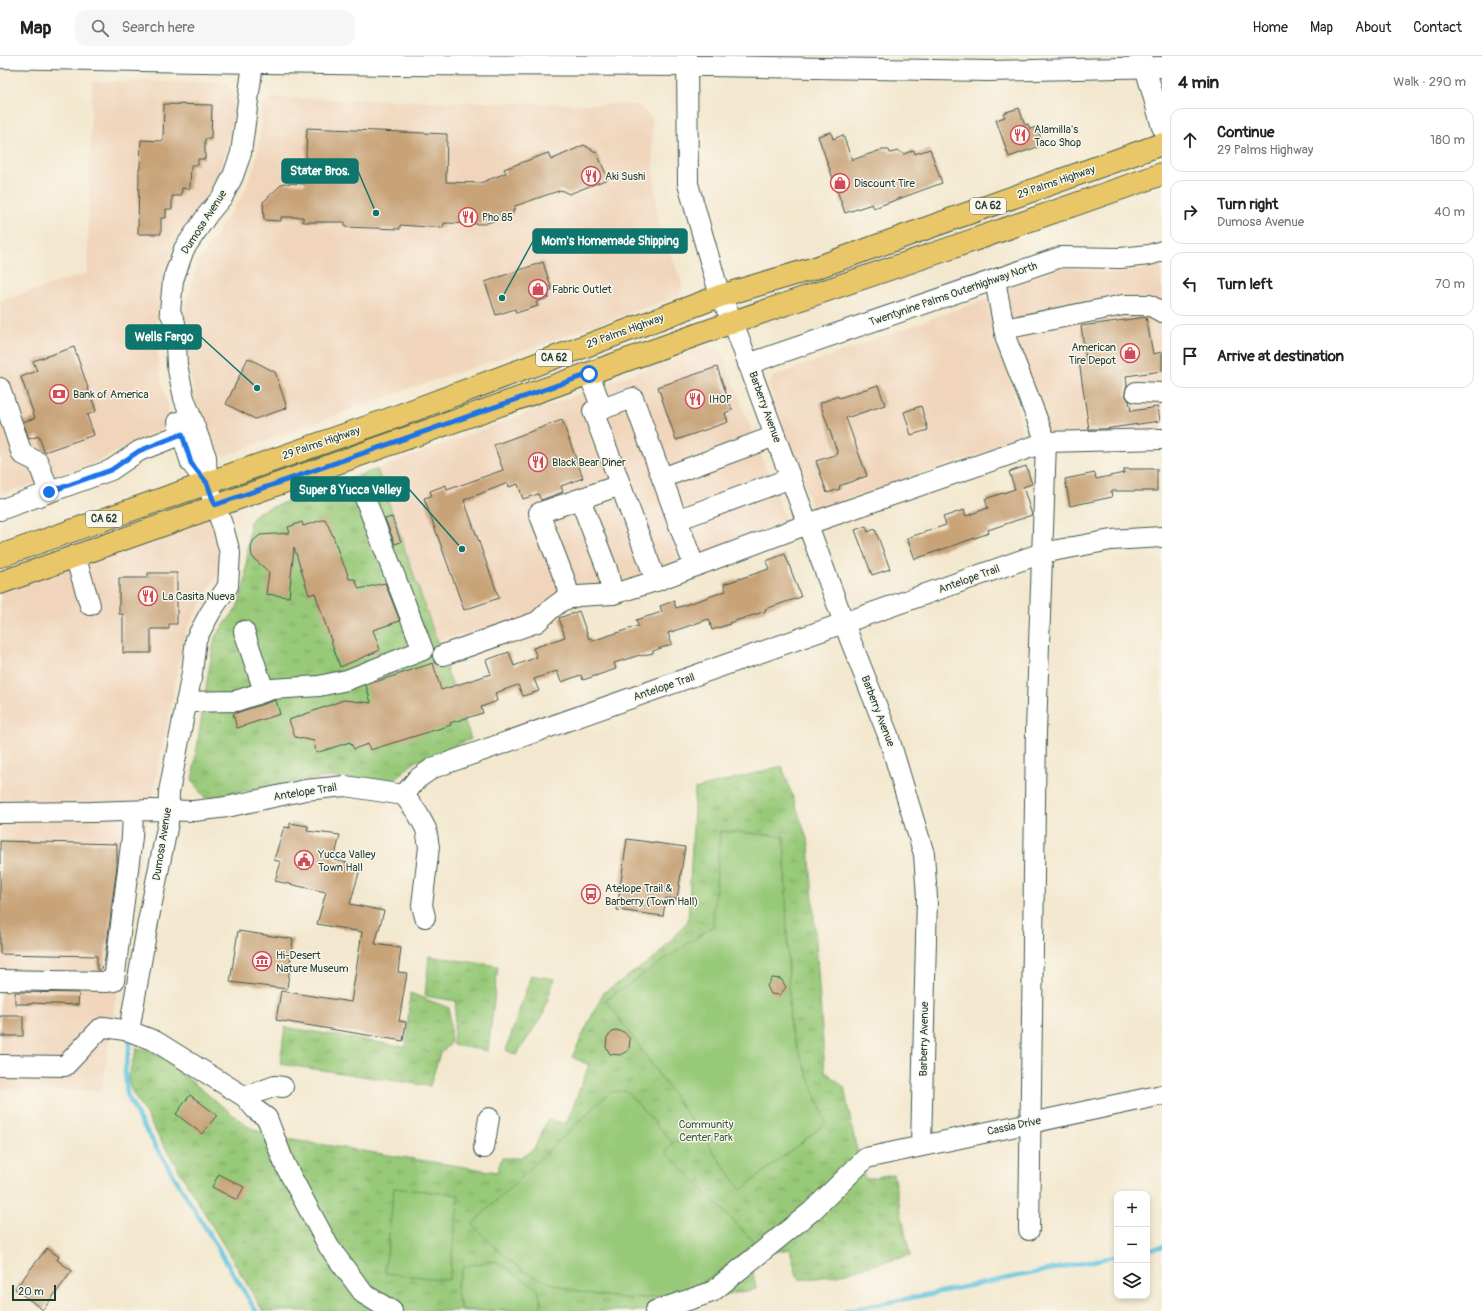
<!DOCTYPE html>
<meta charset="utf-8">
<style>
body{margin:0;font-family:Pangolin,sans-serif;background:#f6f6f6;color:#222}
.controls{position:absolute;right:12px;bottom:12px;display:grid;overflow:hidden;border-radius:8px;box-shadow:0 2px 6px #0003}
.controls button{width:36px;height:36px;display:grid;place-items:center;padding:0;border:0;border-bottom:1px solid #e0e0e0;background:#fff;color:#222;font:20px sans-serif}
.scale{position:absolute;left:12px;bottom:10px;width:44px;box-sizing:border-box;padding-left:4px;border:2px solid #1f3d34;border-top:0;font-size:11px;line-height:14px;white-space:nowrap;color:#1f3d34;-webkit-text-stroke:3px #fbf7ec;paint-order:stroke}
.stop{position:absolute;width:12px;height:12px;margin:-9px;border:3px solid #1a73e8;border-radius:50%;background:#fff}
.stop.end{background:#1a73e8;border-color:#fff;box-shadow:0 1px 4px #0008}
.list{margin:0;padding:0;list-style:none}
h2{display:flex;justify-content:space-between;align-items:center;height:52px;margin:0;padding:0 16px;font-size:17px}
h2 small{font-size:13px;font-weight:400;color:#767676}
.list li{display:grid;grid-template-columns:26px 1fr auto;gap:12px;align-items:center;box-sizing:border-box;height:64px;margin:0 8px 8px;padding:0 8px;border:1px solid #e0e0e0;border-radius:12px}
.list b{display:block;font-size:15px;white-space:nowrap}
.list p{margin:0;font-size:13px;white-space:nowrap;color:#767676}
.list em{font-size:13px;font-style:normal;color:#767676}
.icon{flex:none;width:22px;height:22px;fill:none;stroke:currentColor;stroke-width:2;stroke-linecap:round;stroke-linejoin:round}
.map{position:relative;flex:none;width:1162px;height:1255px;overflow:hidden}
header{display:flex;align-items:center;gap:24px;box-sizing:border-box;height:56px;padding:0 20px;background:#fff;border-bottom:1px solid #e0e0e0}
header strong{font-size:19px}
nav{display:flex;gap:22px;margin-inline-start:auto;font-size:14px}
.search{width:280px;height:36px;background:#f6f6f6;display:flex;align-items:center;gap:10px;box-sizing:border-box;padding:0 14px;border-radius:12px;color:#767676;font-size:15px}
main{display:flex}
aside{flex:1;background:#fff}
.map>svg:first-child{display:block}
</style>
<header>
<strong>Map</strong>
<div class="search"><svg class="icon" aria-label="search" viewBox="0 0 24 24"><circle cx="10" cy="10" r="6"/><path d="M15 15l6 6"/></svg>Search here</div>
<nav><a>Home</a><a>Map</a><a>About</a><a>Contact</a></nav>
</header>
<main>
<div class="map">
<svg width="1162" height="1255" viewBox="0 0 1162 1255">
<defs>
<pattern id="grass-tufts" width="24" height="20" patternUnits="userSpaceOnUse"><rect width="24" height="20" fill="#97c978"/><path d="M3 7l-1-3M5 7V3M7 7l1-3M15 17l-1-3M17 17v-4M19 17l1-3" fill="none" stroke="#7ba463"/></pattern>
</defs>
<rect width="100%" height="100%" fill="#fbf7ec"/>
<filter id="ink" filterUnits="userSpaceOnUse"><feTurbulence type="fractalNoise" baseFrequency=".025" numOctaves="2"/><feDisplacementMap in="SourceGraphic" scale="8" xChannelSelector="R" yChannelSelector="G"/><feConvolveMatrix kernelMatrix="1 2 1 2 8 2 1 2 1" color-interpolation-filters="sRGB"/></filter>
<filter id="wash" filterUnits="userSpaceOnUse"><feTurbulence type="fractalNoise" baseFrequency=".012" numOctaves="4" result="noise"/><feDisplacementMap in="SourceGraphic" scale="16" xChannelSelector="R" yChannelSelector="G"/><feGaussianBlur stdDeviation="0.9" result="paint"/><feColorMatrix in="noise" values="0 0 0 0 0 0 0 0 0 0 0 0 0 0 0 0 0 1.4 0 .05"/><feComposite in="paint" operator="in"/></filter>
<g filter="url(#wash)">
<rect width="100%" height="100%" fill="#f3e8cf"/>
<g fill="#f0d5bc">
<polygon points="133,25 225,27 235,38 232,67 219,121 188,167 172,196 162,233 157,265 158,309 168,352 169,369 89,410 0,439 0,245 87,217 92,26"/>
<polygon points="271,42 638,49 652,62 652,91 658,166 683,229 679,240 505,301 405,334 224,400 212,397 200,369 186,295 186,250 197,208 244,137 256,105 261,74 262,49"/>
<polygon points="1162,208 1162,384 1040,380 1002,233 1062,211 1120,218"/>
<polygon points="991,241 1005,294 1023,383 814,455 768,328 775,320"/>
<polygon points="707,290 722,297 789,473 527,563 437,584 377,413"/>
<polygon points="208,457 221,492 219,515 186,574 145,777 114,953 102,1035 0,1033 0,532"/>
</g>
<g fill="url(#grass-tufts)" stroke="#5b8356">
<polygon points="377,413 471,683 416,705 392,725 326,721 205,742 192,725 207,625 215,581 237,552 245,527 250,466 258,456"/>
<polygon points="782,710 809,788 825,1015 844,1031 855,1086 865,1123 893,1118 910,1199 838,1219 798,1224 790,1193 750,1200 756,1233 648,1255 263,1255 131,1034 128,1021 137,991 156,997 247,1070 273,1081 497,1116 502,1102 519,1102 534,1093 548,1063 566,1068 589,1009 572,1001 603,937 656,901 688,865 695,733"/>
<polygon points="429,900 498,910 488,995 453,989 456,945 425,940"/>
<polygon points="531,919 554,923 543,959 516,999 506,994"/>
<polygon points="410,937 449,952 451,987 440,997 430,1030 280,1008 285,971 406,991"/>
</g>
<g fill="#97c978" stroke="#5b8356">
<polygon points="720,775 784,780 790,972 826,1067 741,1134 606,944 713,870"/>
<path d="M626 1035 673 1087 666 1096 754 1186C738 1199 722 1215 704 1225 687 1235 665 1240 645 1242 615 1245 557 1233 530 1218 508 1205 490 1186 472 1168L610 1036Z"/>
<polygon points="394,1132 459,1139 449,1224 385,1217"/>
<polygon points="496,1205 538,1233 542,1248 537,1255 461,1254 456,1230 464,1210"/>
</g>
<g fill="none" stroke-linecap="round" stroke-linejoin="round">
<g stroke="#62c4e0" stroke-width="4.5">
<polyline points="130,986 125,1015 127,1038 138,1061 256,1255"/>
<polyline points="1147,1193 1162,1191"/>
<polyline points="846,1255 1117,1200"/>
</g>
</g>
<g id="blocks">
<g fill="#c8a378">
<polygon points="164,48 212,49 211,83 205,83 205,103 198,103 198,109 191,109 190,133 182,132 181,140 172,140 172,153 166,153 166,162 161,162 161,178 138,178 139,112 140,112 141,84 163,85"/>
<polygon points="1019,52 1025,69 1028,68 1030,73 1037,71 1043,89 1009,101 996,64 1005,61 1003,57"/>
<polygon points="307,72 447,78 446,126 480,127 506,117 504,113 548,97 551,104 584,89 597,97 608,123 569,138 561,134 515,150 512,159 484,168 444,167 443,172 400,169 400,173 345,171 345,166 303,166 303,161 281,161 281,165 264,164 263,146 283,127 305,128"/>
<polygon points="831,76 833,83 843,79 852,104 881,94 889,94 890,97 898,95 904,98 914,94 915,98 930,93 942,127 874,152 872,148 845,157 818,80"/>
<polygon points="543,206 552,234 547,236 549,242 536,246 538,250 516,257 515,253 496,259 485,226"/>
<polygon points="1146,261 1153,298 1162,296 1162,315 1126,320 1127,329 1125,336 1126,341 1129,345 1131,355 1158,351 1160,365 1104,373 1089,373 1079,305 1086,304 1081,270"/>
<polygon points="74,291 96,355 87,359 94,379 44,396 39,380 29,383 23,366 35,362 21,321 37,315 33,305"/>
<polygon points="248,302 275,316 287,352 255,363 226,348"/>
<polygon points="717,311 732,354 725,357 728,366 676,384 658,331"/>
<polygon points="878,329 885,349 846,362 867,420 839,430 840,433 827,437 816,405 838,398 820,347 838,340 839,342"/>
<polygon points="921,350 928,374 911,379 904,356"/>
<polygon points="562,364 583,422 561,430 563,436 541,444 538,438 523,443 518,428 509,431 508,427 464,444 499,542 464,554 424,442 432,440 430,435 446,429 447,434 503,414 494,389"/>
<polygon points="1026,410 1032,428 1023,431 1032,459 988,474 989,477 915,503 907,482 946,469 943,461 964,454 966,460 988,452 985,443 1015,433 1009,416"/>
<polygon points="1124,413 1157,413 1157,435 1111,435 1112,441 1070,450 1065,423 1095,417 1096,423 1124,417"/>
<polygon points="392,461 401,486 395,488 385,463"/>
<polygon points="325,463 333,480 341,504 346,513 349,523 355,523 359,533 385,527 400,565 373,574 380,594 340,611 315,537 309,539 294,491 289,541 266,538 269,516 254,503 252,500 251,493 253,485 260,479 290,477 288,471 302,466 303,470"/>
<polygon points="866,470 868,476 875,473 890,513 872,519 855,474"/>
<polygon points="785,498 801,541 765,553 766,555 729,567 730,568 712,574 709,563 668,577 672,588 653,595 653,597 641,600 640,599 614,607 616,613 583,624 581,619 561,626 557,615 534,623 539,635 523,640 518,629 495,637 497,645 481,651 483,657 450,667 451,669 370,694 368,688 354,693 350,686 316,697 314,685 295,681 289,664 344,644 371,647 366,629 433,607 441,634 491,618 486,604 509,596 514,610 537,601 533,592 565,581 559,562 579,555 589,583 591,582 592,585 638,570 636,564 662,556 660,550 674,545 676,552 726,535 724,528 769,513 766,505"/>
<polygon points="148,517 177,517 177,568 169,568 169,573 151,573 151,597 123,597 123,558 119,558 119,522 148,522"/>
<polygon points="276,644 280,658 237,672 233,658"/>
<polygon points="290,767 308,770 307,775 340,779 334,804 361,810 350,848 384,855 375,888 401,892 398,916 407,917 399,965 406,966 403,985 276,964 281,935 351,946 362,876 317,868 326,836 275,825 281,806 274,804 284,771 290,772"/>
<polygon points="627,783 685,791 677,843 666,842 663,860 617,854"/>
<polygon points="0,785 117,788 117,810 104,910 100,914 97,914 97,900 0,898"/>
<polygon points="238,875 293,883 287,933 230,926"/>
<polygon points="772,922 781,923 786,931 780,939 771,938 767,930"/>
<polygon points="15,936 79,937 78,949 32,947 32,948 15,948"/>
<rect x="0" y="960" width="23" height="20"/>
<polygon points="615,974 624,976 630,983 629,994 620,999 610,998 606,991 607,981"/>
<polygon points="190,1039 217,1059 202,1078 176,1058"/>
<polygon points="219,1118 244,1131 237,1144 212,1131"/>
<polygon points="47,1192 59,1201 57,1204 72,1215 43,1254 15,1233"/>
</g>
</g>
</g>
<g filter="url(#ink)">
<use href="#blocks" fill-opacity="0" stroke="#3f574b" stroke-width="1"/>
<g fill="none" stroke-linecap="round" stroke-linejoin="round">
<defs>
<g id="minor">
<polyline points="687,0 688,128 720,240 733,266 850,583 888,679 924,798 927,842 921,1090"/>
<polyline points="1142,0 1162,71"/>
<polyline points="0,2 142,5 396,9 708,10 988,15 1162,11"/>
<polyline points="253,7 241,97 233,120 223,140 208,158 184,193 173,224 170,256 175,267 177,309 184,342 206,401 207,427 223,471 230,497 228,530 210,557 196,583 192,617 169,736 168,767 148,866 129,975 155,985 245,1041 256,1054 267,1062 285,1109 329,1191 364,1238 392,1255"/>
<polyline points="995,224 1006,283 1046,386 1036,675 1029,1174"/>
<polyline points="1004,273 1123,249 1149,249 1162,256"/>
<polyline points="748,308 1061,201 1121,202 1149,199 1162,195"/>
<polyline points="589,318 602,353 593,355 656,525"/>
<polyline points="0,332 22,398 38,406 49,436"/>
<polyline points="1136,336 1162,337"/>
<polyline points="602,353 633,342 694,510"/>
<polyline points="178,366 191,407 207,427"/>
<polyline points="662,422 775,380"/>
<polyline points="580,443 607,513 613,538"/>
<polyline points="0,454 111,414 139,395 182,378"/>
<polyline points="677,464 791,422"/>
<polyline points="75,500 90,549"/>
<polyline points="570,542 564,522 539,457 620,429"/>
<polyline points="244,575 264,635"/>
<polyline points="443,599 537,566 551,553 563,544 578,540 613,538 656,525 808,468 1046,386 1162,383"/>
<polyline points="186,646 236,645 272,633 319,630 347,624 423,594 363,437"/>
<polyline points="404,739 417,723 433,712 1042,497 1111,484 1162,481"/>
<polyline points="404,739 418,758 426,773 429,791 422,849 425,861"/>
<polyline points="0,757 92,756 151,754 194,755 227,751 305,734 345,730 404,739"/>
<polyline points="0,924 106,926 114,925 132,781 133,755"/>
<polyline points="0,1009 65,1010 100,973 105,971 129,975"/>
<polyline points="245,1041 275,1030 283,1031"/>
<polyline points="484,1092 489,1062"/>
<polyline points="655,1255 712,1236 812,1155 866,1102 1162,1039"/>
</g>
<g id="major">
<polyline points="0,500 387,364 720,240 815,212 1162,88"/>
<polyline points="0,527 733,266 945,194 1162,118"/>
</g>
</defs>
<use href="#minor" stroke="#3f574b" stroke-width="22"/>
<use href="#major" stroke="#3f574b" stroke-width="24"/>
<use href="#minor" stroke="#fff" stroke-width="20"/>
<use href="#major" stroke="#e9c769" stroke-width="22"/>
</g>
</g>
<g fill="none" stroke-linecap="round" stroke-linejoin="round" filter="url(#ink)">
<polyline stroke="#1a73e8" stroke-width="5" points="49,436 111,414 139,395 182,378 191,407 207,427 215,449 589,318"/>
</g>
<defs>
<symbol id="restaurant-ring" viewBox="-11 -11 22 22"><circle r="9.5" fill="#fbf7ec" stroke="#d1495b" stroke-width="1.5"/><path d="M-5-6h1v4h1v-4h1v4h1v-4h1v5L-1.5 .5V6h-2V.5L-5-1ZM5-6V6H3V1.5H1.5Q1.5-4 5-6Z" fill="#d1495b"/></symbol>
<symbol id="shop-ring" viewBox="-11 -11 22 22"><circle r="9.5" fill="#fbf7ec" stroke="#d1495b" stroke-width="1.5"/><path d="M-5-2.5h2.3a2.7 3.5 0 0 1 5.4 0H5L5.5 6h-11ZM-1.5-2.5h3a1.5 2.3 0 0 0-3 0Z" fill="#d1495b"/></symbol>
<symbol id="bank-ring" viewBox="-11 -11 22 22"><circle r="9.5" fill="#fbf7ec" stroke="#d1495b" stroke-width="1.5"/><path d="M-6-4H6V4H-6ZM0-2.3a2.3 2.3 0 1 0 0 4.6a2.3 2.3 0 1 0 0-4.6Z" fill="#d1495b"/></symbol>
<symbol id="civic-ring" viewBox="-11 -11 22 22"><circle r="9.5" fill="#fbf7ec" stroke="#d1495b" stroke-width="1.5"/><path d="M-.6-6.5H3V-4.5H.6V-3L4-1V1h2V6H-6V1h2V-1L-.6-3ZM-1.2 2.5V6h2.4V2.5Z" fill="#d1495b"/></symbol>
<symbol id="bus-ring" viewBox="-11 -11 22 22"><circle r="9.5" fill="#fbf7ec" stroke="#d1495b" stroke-width="1.5"/><path d="M-5-6H5V4H4V6H2V4H-2V6H-4V4H-5ZM-3.5-4V0h7V-4ZM-3.5 1.2v1.5H-2V1.2ZM2 1.2v1.5H3.5V1.2Z" fill="#d1495b"/></symbol>
<symbol id="museum-ring" viewBox="-11 -11 22 22"><circle r="9.5" fill="#fbf7ec" stroke="#d1495b" stroke-width="1.5"/><path d="M0-6L6-3V-2H-6V-3ZM-5-1h2V3h-2ZM-1-1h2V3h-2ZM3-1h2V3H3ZM-6 4H6V6H-6Z" fill="#d1495b"/></symbol>
</defs>
<g fill-rule="evenodd">
<use href="#restaurant-ring" x="1009" y="68" width="22" height="22"/>
<use href="#restaurant-ring" x="580" y="109" width="22" height="22"/>
<use href="#shop-ring" x="829" y="116" width="22" height="22"/>
<use href="#restaurant-ring" x="457" y="150" width="22" height="22"/>
<use href="#shop-ring" x="527" y="222" width="22" height="22"/>
<use href="#shop-ring" x="1119" y="286" width="22" height="22"/>
<use href="#bank-ring" x="48" y="327" width="22" height="22"/>
<use href="#restaurant-ring" x="684" y="332" width="22" height="22"/>
<use href="#restaurant-ring" x="527" y="395" width="22" height="22"/>
<use href="#restaurant-ring" x="137" y="529" width="22" height="22"/>
<use href="#civic-ring" x="293" y="793" width="22" height="22"/>
<use href="#bus-ring" x="580" y="827" width="22" height="22"/>
<use href="#museum-ring" x="251" y="894" width="22" height="22"/>
</g>
<g text-anchor="middle" dominant-baseline="central" stroke-width="3" stroke-linejoin="round" paint-order="stroke">
<g fill="#fbf7ec" stroke="#61756b" stroke-width="1">
<rect x="970" y="142" width="36" height="16" rx="3"/>
<rect x="536" y="294" width="36" height="16" rx="3"/>
<rect x="86" y="455" width="36" height="16" rx="3"/>
</g>
<g font-size="10" font-weight="bold" fill="#1f3d34">
<text x="988" y="150">CA 62</text>
<text x="554" y="302">CA 62</text>
<text x="104" y="463">CA 62</text>
</g>
<g font-size="11" fill="#1f3d34" stroke="#fbf7ec" text-anchor="start">
<text x="1034" y="73">Alamilla's<tspan x="1034" dy="13">Taco Shop</tspan></text>
<text x="605" y="120">Aki Sushi</text>
<text x="854" y="127">Discount Tire</text>
<text x="482" y="161">Pho 85</text>
<text x="552" y="233">Fabric Outlet</text>
<text x="1116" y="291" text-anchor="end">American<tspan x="1116" dy="13">Tire Depot</tspan></text>
<text x="73" y="338">Bank of America</text>
<text x="709" y="343">IHOP</text>
<text x="552" y="406">Black Bear Diner</text>
<text x="162" y="540">La Casita Nueva</text>
<text x="318" y="798">Yucca Valley<tspan x="318" dy="13">Town Hall</tspan></text>
<text x="605" y="832">Atelope Trail &amp;<tspan x="605" dy="13">Barberry (Town Hall)</tspan></text>
<text x="276" y="899">Hi-Desert<tspan x="276" dy="13">Nature Museum</tspan></text>
</g>
<g font-size="11" fill="#1f3d34" stroke="#fbf7ec">
<text transform="translate(1056 126) rotate(-19)">29 Palms Highway</text>
<text transform="translate(204 166) rotate(-57)">Dumosa Avenue</text>
<text transform="translate(953 238) rotate(-19)">Twentynine Palms Outerhighway North</text>
<text transform="translate(625 275) rotate(-20)">29 Palms Highway</text>
<text transform="translate(765 351) rotate(70)">Barberry Avenue</text>
<text transform="translate(321 387) rotate(-19)">29 Palms Highway</text>
<text transform="translate(969 523) rotate(-20)">Antelope Trail</text>
<text transform="translate(664 631) rotate(-19)">Antelope Trail</text>
<text transform="translate(878 655) rotate(69)">Barberry Avenue</text>
<text transform="translate(305 736) rotate(-9)">Antelope Trail</text>
<text transform="translate(162 788) rotate(-81)">Dumosa Avenue</text>
<text transform="translate(924 983) rotate(-89)">Barberry Avenue</text>
<text transform="translate(1014 1070) rotate(-12)">Cassia Drive</text>
</g>
<g font-size="11" fill="#3d6045" stroke="#fbf7ec">
<text x="706" y="1068">Community<tspan x="706" dy="13">Center Park</tspan></text>
</g>
</g>
<path fill="none" stroke="#0f766e" stroke-width="1.5" d="M376 157L358 115M502 242L533 185M257 332L201 281M462 493L409 433"/>
<g fill="#0f766e" stroke="#fbf7ec" stroke-width="1.5">
<circle cx="376" cy="157" r="4"/>
<circle cx="502" cy="242" r="4"/>
<circle cx="257" cy="332" r="4"/>
<circle cx="462" cy="493" r="4"/>
</g>
<g fill="#0f766e" stroke="#0f766e" stroke-width="1.5">
<rect x="282" y="103" width="76" height="24" rx="4"/>
<rect x="533" y="173" width="154" height="24" rx="4"/>
<rect x="126" y="269" width="75" height="24" rx="4"/>
<rect x="291" y="421" width="118" height="24" rx="4"/>
</g>
<g font-size="12" text-anchor="middle" font-weight="bold" fill="#fff">
<text x="320" y="119">Stater Bros.</text>
<text x="610" y="189">Mom's Homemade Shipping</text>
<text x="164" y="285">Wells Fargo</text>
<text x="350" y="438">Super 8 Yucca Valley</text>
</g>
</svg>
<div class="controls">
<button>+</button>
<button>−</button>
<button><svg class="icon" aria-label="layers" viewBox="0 0 24 24"><path d="M12 4l9 5-9 5-9-5zM3 14l9 5 9-5"/></svg></button>
</div>
<div class="scale">20 m</div>
<div class="stop" style="left:589px;top:318px"></div>
<div class="stop end" style="left:49px;top:436px"></div>
</div>
<aside>
<h2>4 min<small>Walk · 290 m</small></h2>
<ul class="list">
<li><svg class="icon" aria-label="ahead" viewBox="0 0 24 24"><path d="M12 20V5M6 11l6-6 6 6"/></svg><div><b>Continue</b><p>29 Palms Highway</p></div><em>180 m</em></li>
<li><svg class="icon" aria-label="right" viewBox="0 0 24 24"><path d="M7 20v-9h11M14 6l5 5-5 5"/></svg><div><b>Turn right</b><p>Dumosa Avenue</p></div><em>40 m</em></li>
<li><svg class="icon" aria-label="left" viewBox="0 0 24 24"><path d="M17 20v-9H6M10 6l-5 5 5 5"/></svg><div><b>Turn left</b></div><em>70 m</em></li>
<li><svg class="icon" aria-label="arrive" viewBox="0 0 24 24"><path d="M6 21V4h12l-3 4 3 4H6"/></svg><div><b>Arrive at destination</b></div></li>
</ul>
</aside>
</main>
